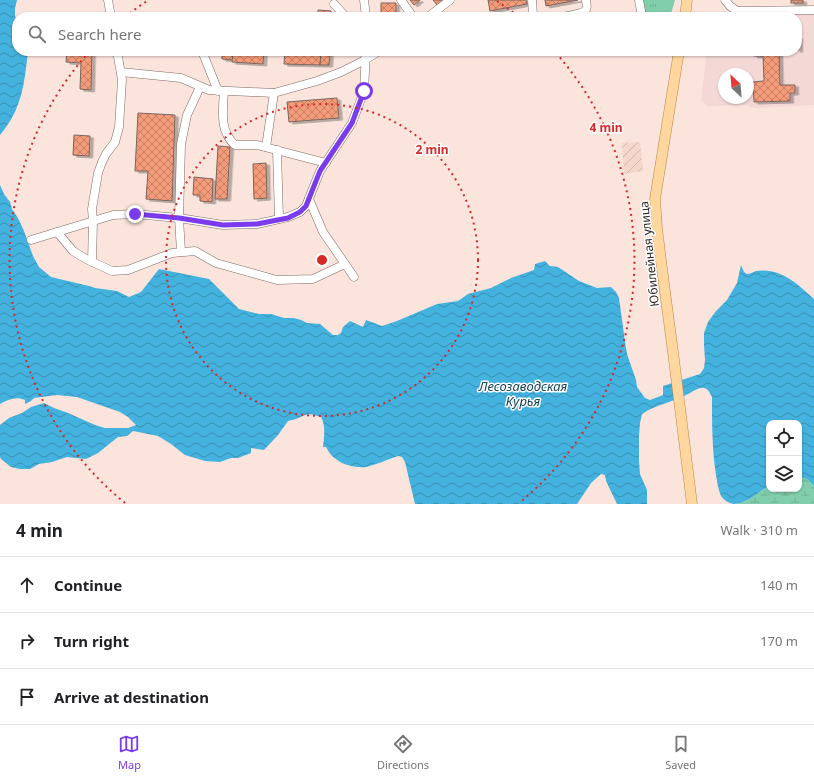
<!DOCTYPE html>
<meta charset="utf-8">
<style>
body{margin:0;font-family:"Noto Sans",sans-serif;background:#f6f6f6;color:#202124}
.controls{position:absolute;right:12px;bottom:12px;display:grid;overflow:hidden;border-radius:8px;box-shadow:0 1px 3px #0004}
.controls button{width:36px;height:36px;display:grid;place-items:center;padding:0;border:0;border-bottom:1px solid #e0e0e0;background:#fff;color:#202124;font:20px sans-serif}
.compass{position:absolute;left:718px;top:68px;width:36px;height:36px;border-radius:50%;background:#fff;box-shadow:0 1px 3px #0004;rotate:334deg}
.stop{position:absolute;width:12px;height:12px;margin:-9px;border:3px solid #7c3aed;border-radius:50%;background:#fff}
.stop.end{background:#7c3aed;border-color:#fff;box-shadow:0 1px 4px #0008}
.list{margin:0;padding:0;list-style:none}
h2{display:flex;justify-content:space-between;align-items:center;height:52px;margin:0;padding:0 16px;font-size:17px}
h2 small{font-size:13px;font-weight:400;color:#757577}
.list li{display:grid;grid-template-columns:26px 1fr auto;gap:12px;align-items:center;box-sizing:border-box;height:56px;padding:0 16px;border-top:1px solid #e0e0e0}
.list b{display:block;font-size:15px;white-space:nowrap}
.list em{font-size:13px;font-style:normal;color:#757577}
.icon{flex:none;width:22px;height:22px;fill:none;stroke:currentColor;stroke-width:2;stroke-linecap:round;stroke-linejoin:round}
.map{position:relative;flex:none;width:814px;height:504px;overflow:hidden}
.search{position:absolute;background:#fff;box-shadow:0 1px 3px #0004;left:12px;right:12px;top:12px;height:44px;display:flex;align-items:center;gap:10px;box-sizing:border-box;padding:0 14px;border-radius:16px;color:#757577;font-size:15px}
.sheet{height:220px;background:#fff}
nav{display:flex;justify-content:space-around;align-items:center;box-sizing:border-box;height:56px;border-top:1px solid #e0e0e0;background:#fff;font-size:11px;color:#757577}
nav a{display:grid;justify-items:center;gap:2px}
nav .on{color:#7c3aed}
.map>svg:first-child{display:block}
</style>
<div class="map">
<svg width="814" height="504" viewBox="0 0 814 504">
<defs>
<pattern id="industrial-furrows" width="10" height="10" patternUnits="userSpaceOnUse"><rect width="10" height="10" fill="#f4d6cb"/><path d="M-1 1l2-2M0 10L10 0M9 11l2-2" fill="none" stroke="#d2b8ae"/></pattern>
<pattern id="grass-tufts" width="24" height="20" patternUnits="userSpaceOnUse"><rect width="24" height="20" fill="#81ceac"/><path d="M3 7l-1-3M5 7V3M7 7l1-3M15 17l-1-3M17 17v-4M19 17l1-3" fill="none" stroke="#70b194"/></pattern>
<pattern id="wetland-marsh" width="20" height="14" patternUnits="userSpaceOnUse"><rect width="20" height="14" fill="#81ceac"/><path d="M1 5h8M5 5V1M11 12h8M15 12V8" fill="none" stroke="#70b194"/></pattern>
<pattern id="water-waves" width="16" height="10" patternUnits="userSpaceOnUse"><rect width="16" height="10" fill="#44b2de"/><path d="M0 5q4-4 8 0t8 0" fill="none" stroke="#3991b4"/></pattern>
<pattern id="building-cross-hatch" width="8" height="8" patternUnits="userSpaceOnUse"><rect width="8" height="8" fill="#f49b7a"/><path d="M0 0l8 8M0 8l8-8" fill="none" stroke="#c67e64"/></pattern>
<filter id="shadow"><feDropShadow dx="3.5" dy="2" stdDeviation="0" flood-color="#0004"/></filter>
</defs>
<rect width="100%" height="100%" fill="#fae4dc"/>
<polygon fill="url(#industrial-furrows)" points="640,142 643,171 624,174 622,143"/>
<path fill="#f3d8d6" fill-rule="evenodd" d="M814 10V105L751 108 747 105 708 106 701 100 707 51H797V17H711V12ZM724 74H748V98H724Z"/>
<polygon fill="url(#grass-tufts)" points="642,0 675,0 670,17 645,17"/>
<polygon fill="url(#wetland-marsh)" points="799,477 807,479 814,486 814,504 737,504 746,501 769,486 769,489 799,489"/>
<g fill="url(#water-waves)">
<path d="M0 0H17L15 8V16L17 21V51H28V52C24 85 22 109 0 135Z"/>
<path d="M0 185 4 194 10 202 12 209 18 218 24 231 33 256 39 267 51 277 89 286 95 288 117 291 129 297 141 292 159 269 209 279 239 309 259 314H271L284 318H294L301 320 307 323 320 324 333 335H338L341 333 343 327 350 321 363 327 366 320 382 326 397 321 437 304 458 301 468 294 491 288 511 278 534 270 535 264 545 261 550 266 558 267 579 281 597 288 611 287 616 292 619 298 625 342 627 354 636 380 637 387 645 398 650 400 663 395V386L700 374 704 368 705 360 704 345V333L708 322 716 311 727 300 737 283 741 265 744 272 747 274C750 274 753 272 756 271 780 267 798 284 814 299V486L807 479 799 477V423H769V486C758 492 747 504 734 504 728 503 724 500 721 496 718 489 717 481 716 475 712 449 712 423 712 397 710 394 709 389 704 388 699 387 694 391 690 393 674 402 657 404 642 414L640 423 639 436V461L640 474 647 490V504H617L606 481 605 475 601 474 591 483 577 504H415L405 462 402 457 398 456C389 459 375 465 366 467 357 468 342 465 336 459 332 457 328 451 326 447H323C324 437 326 426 321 417L310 414 305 415 296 419 288 421 278 435 264 450 251 448V453L238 458H231L220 462 205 461 185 455 171 444 158 436 133 431 127 436 118 437 98 453 86 459 67 457 52 462 39 464 30 469H20L11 467 1 459 0 457V425L9 418 22 413 31 407 44 403 54 408 68 413 95 425 105 428H128L136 425 128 417 120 412 77 397 57 395 34 398 31 401 25 404V400C17 396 8 399 0 404Z"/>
</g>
<g fill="url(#building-cross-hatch)" stroke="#78655e" filter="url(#shadow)">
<polygon points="410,0 420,0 414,5"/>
<polygon points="433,0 444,0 437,5"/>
<polygon points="488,0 526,0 527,4 490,11"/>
<polygon points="545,0 578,0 546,6"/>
<rect x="791" y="0" width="12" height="3"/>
<polygon points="381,3 396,3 396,13 404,13 404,17 381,17"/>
<polygon points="318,10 331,11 331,17 318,17"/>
<rect x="797" y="37" width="2" height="13"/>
<polygon points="67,51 92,51 91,90 80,89 81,63 66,62"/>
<polygon points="222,51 233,51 233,60 222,59"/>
<polygon points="233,51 264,51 263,64 232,62"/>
<polygon points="285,51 321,51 320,65 284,64"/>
<polygon points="321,51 330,51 329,65 320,65"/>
<polygon points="753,51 779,51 780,85 795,85 795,93 790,93 790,101 754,102 753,82 764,81 763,56 754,56"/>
<polygon points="337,98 339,118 289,122 287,102"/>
<polygon points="138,113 175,115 172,201 146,199 148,171 135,171"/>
<polygon points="74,135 90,136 89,156 73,155"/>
<polygon points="218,146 230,147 227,199 215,199"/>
<polygon points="266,163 267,198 254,199 253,164"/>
<polygon points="194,177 213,179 212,202 200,201 200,195 193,195"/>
</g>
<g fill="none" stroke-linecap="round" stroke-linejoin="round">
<defs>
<g id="minor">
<polyline points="108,0 111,17"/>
<polyline points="364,0 366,17"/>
<polyline points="401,0 413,17"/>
<polyline points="532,0 533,15 535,17"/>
<polyline points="639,0 642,17"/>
<polyline points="725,0 730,6 737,11 814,10"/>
<polyline points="334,4 346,17"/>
<polyline points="428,17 450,0"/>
<path d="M562 17C567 16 583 14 586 10 588 8 586 3 586 0"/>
<polyline points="202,51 218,91"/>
<polyline points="121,72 181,78 209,90 274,93 317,81 341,72 363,61 379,51"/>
<path d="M224 91C223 110 219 131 235 145H257L326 163"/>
<polyline points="266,147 274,93"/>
<polyline points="277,150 279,219"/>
<polyline points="309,199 323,232 354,277"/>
<polyline points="57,232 73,251 86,259 112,271 128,270 172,253 195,251 216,263 277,280 313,279 345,264"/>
<polyline points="31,240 113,215 135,214 179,218 181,144 187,115 200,87"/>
<polyline points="181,252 179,218 223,225 257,224 288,217 300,212 306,206 320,171 352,123 364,91 366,51"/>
<polyline points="92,262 93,221 92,209 98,173 102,162 106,154 115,142 119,127 122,80 117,51"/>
</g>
<g id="major">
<polyline points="685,17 687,0"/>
<polyline points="679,51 655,199 657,228 661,261 674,360 692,504"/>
</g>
</defs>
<use href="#minor" stroke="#7f6b64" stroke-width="9"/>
<use href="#major" stroke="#b7884a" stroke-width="11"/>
<use href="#minor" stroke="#fff" stroke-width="8"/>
<use href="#major" stroke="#ffd79e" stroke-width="10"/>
</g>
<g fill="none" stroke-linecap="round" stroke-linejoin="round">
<polyline stroke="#7c3aed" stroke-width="5" points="135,214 179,218 223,225 257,224 288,218 300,212 306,206 320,171 352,123 364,91"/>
</g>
<g fill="none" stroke="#d62828" stroke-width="2" stroke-dasharray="2 4">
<circle cx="322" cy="260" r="156"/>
<path d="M125 503A313 313 0 0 1 88 53M125 17A313 313 0 0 1 147 1M497 1A313 313 0 0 1 519 17M556 53A313 313 0 0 1 519 503"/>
</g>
<g text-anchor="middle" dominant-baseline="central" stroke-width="3" stroke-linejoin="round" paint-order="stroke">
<g font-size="12" fill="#312825" stroke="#fff">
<text transform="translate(649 254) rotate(-96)">Юбилейная улица</text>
</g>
<g font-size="13" font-style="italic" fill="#154456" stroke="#fff">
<text x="523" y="386">Лесозаводская<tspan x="523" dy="15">Курья</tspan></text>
</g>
</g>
<circle cx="322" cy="260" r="6" fill="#d62828" stroke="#fff" stroke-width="2"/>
<g font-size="12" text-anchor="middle" font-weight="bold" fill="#d62828" stroke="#fff" stroke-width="3" stroke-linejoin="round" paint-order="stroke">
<text x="606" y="132">4 min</text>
<text x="432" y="154">2 min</text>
</g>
</svg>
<div class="controls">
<button><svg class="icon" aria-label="locate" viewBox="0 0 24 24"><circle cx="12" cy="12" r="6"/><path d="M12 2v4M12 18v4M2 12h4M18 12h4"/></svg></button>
<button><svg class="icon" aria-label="layers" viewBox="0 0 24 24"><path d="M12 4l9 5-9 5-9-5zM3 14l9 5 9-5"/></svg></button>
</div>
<svg class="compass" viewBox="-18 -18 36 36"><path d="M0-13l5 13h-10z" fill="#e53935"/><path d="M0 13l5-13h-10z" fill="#757577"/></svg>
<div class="stop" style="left:364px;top:91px"></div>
<div class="stop end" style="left:135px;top:214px"></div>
<div class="search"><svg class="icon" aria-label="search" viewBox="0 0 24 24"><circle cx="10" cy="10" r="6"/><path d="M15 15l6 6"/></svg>Search here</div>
</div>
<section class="sheet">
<h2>4 min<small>Walk · 310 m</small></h2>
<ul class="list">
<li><svg class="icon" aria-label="ahead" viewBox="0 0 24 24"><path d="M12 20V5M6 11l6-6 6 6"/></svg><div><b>Continue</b></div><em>140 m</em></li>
<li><svg class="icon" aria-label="right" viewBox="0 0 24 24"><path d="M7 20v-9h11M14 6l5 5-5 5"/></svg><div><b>Turn right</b></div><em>170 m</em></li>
<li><svg class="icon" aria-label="arrive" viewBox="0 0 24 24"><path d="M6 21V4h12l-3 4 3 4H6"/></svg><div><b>Arrive at destination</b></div></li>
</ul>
</section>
<nav>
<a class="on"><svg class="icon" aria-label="map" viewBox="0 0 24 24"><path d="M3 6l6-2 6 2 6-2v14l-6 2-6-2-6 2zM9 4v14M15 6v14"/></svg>Map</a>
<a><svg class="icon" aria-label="directions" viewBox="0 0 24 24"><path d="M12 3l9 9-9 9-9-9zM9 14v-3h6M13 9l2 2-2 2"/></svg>Directions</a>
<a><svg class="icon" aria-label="saved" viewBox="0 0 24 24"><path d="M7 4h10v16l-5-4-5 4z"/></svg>Saved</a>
</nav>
